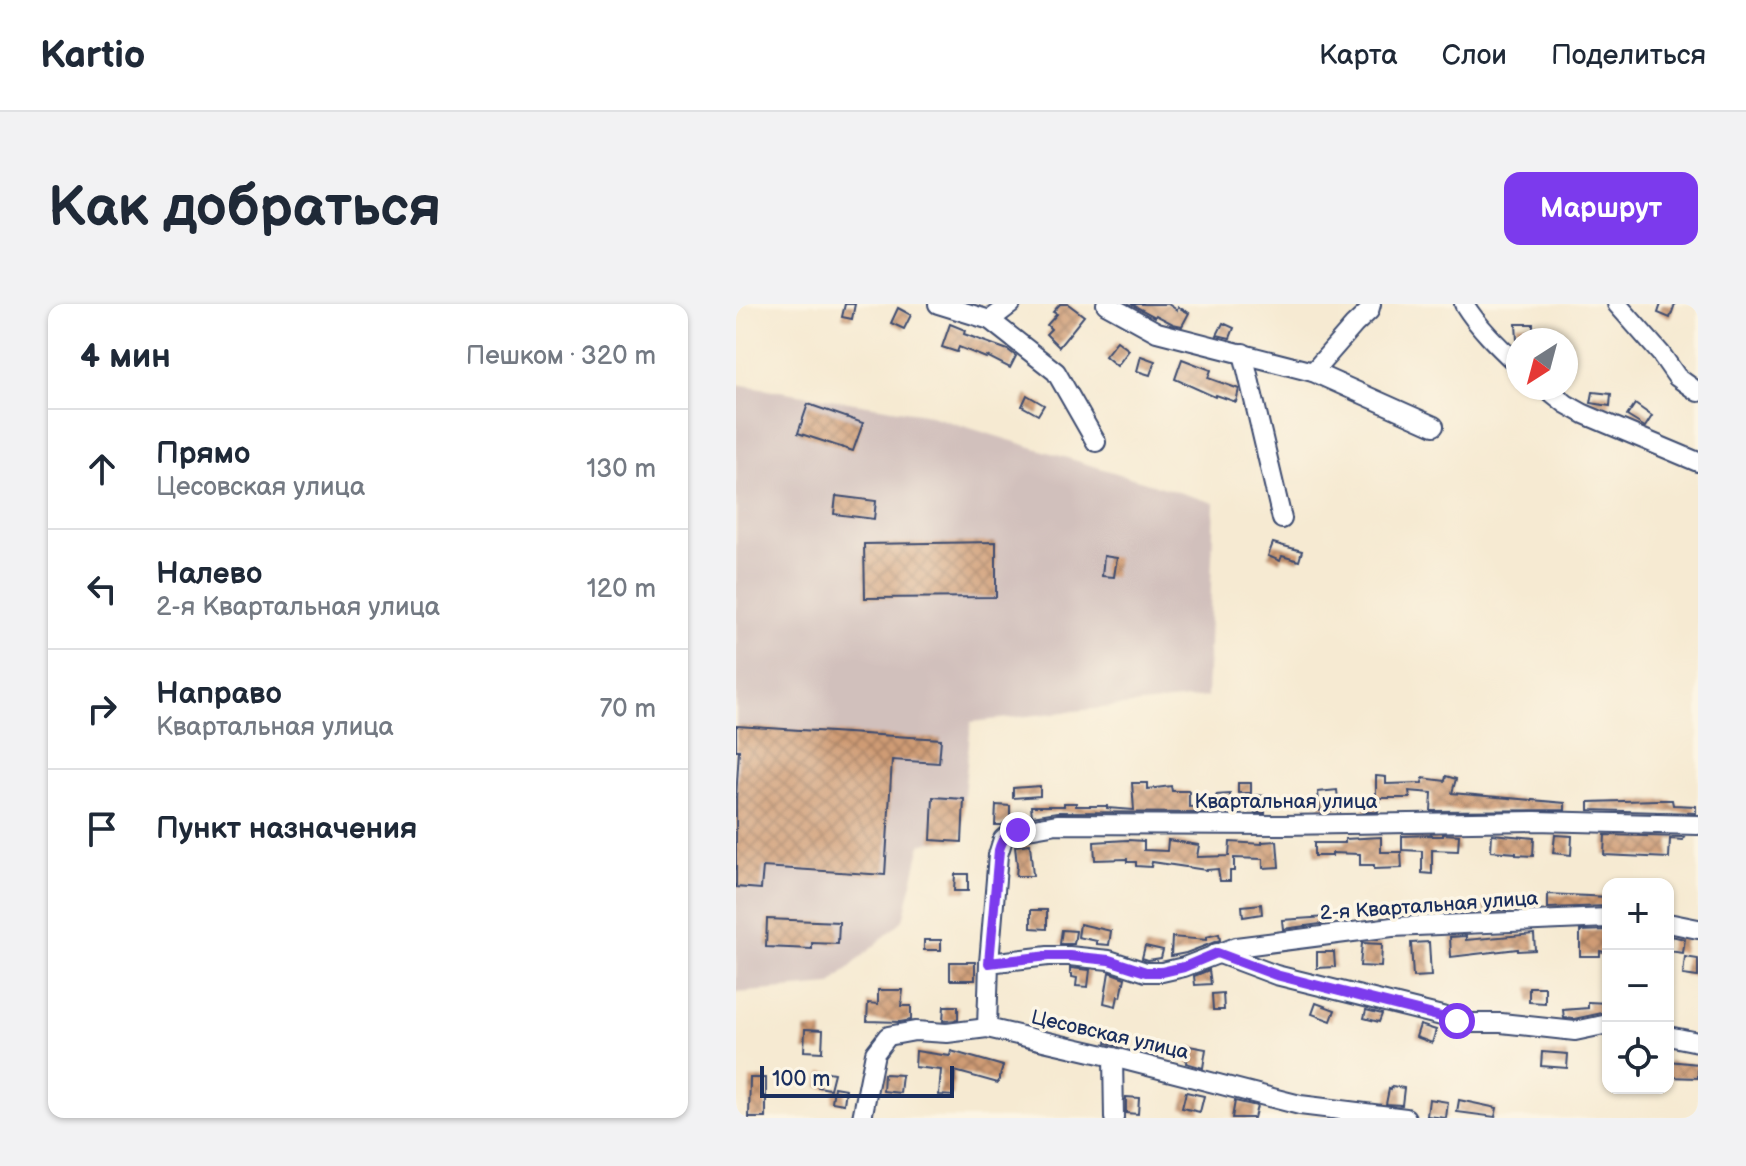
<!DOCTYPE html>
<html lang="ru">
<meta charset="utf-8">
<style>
body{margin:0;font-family:"Balsamiq Sans",sans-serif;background:#f2f2f3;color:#1f2937}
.controls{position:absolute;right:24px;bottom:24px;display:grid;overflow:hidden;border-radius:16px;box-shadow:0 2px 6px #0004}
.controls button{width:72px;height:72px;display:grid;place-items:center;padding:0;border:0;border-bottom:2px solid #e0e1e3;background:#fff;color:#1f2937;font:40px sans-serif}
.compass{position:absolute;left:770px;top:24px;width:72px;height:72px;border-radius:50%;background:#fff;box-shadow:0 2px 6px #0004;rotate:216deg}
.scale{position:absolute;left:24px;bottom:20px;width:194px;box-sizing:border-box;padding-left:8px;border:4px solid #1b2f5e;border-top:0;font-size:22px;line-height:28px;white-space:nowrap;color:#1b2f5e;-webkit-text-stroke:6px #fcf5e5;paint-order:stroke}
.stop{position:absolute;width:24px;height:24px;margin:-18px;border:6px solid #7c3aed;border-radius:50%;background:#fff}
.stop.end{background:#7c3aed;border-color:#fff;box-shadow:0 2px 8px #0008}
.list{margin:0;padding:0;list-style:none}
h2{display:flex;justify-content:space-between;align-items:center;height:104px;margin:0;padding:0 32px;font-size:34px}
h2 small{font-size:26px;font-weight:400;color:#747a83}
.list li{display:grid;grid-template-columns:52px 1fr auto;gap:24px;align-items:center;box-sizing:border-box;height:120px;padding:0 32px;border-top:2px solid #e0e1e3}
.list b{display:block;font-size:30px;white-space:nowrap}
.list p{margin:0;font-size:26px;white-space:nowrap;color:#747a83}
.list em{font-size:26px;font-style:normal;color:#747a83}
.icon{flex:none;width:44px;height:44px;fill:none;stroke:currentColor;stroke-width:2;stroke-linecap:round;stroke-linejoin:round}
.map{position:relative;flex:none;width:962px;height:814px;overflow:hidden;border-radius:16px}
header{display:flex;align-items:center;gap:48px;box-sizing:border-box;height:112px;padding:0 40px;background:#fff;border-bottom:2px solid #e0e1e3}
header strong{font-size:38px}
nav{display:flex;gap:44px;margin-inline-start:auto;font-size:28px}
.intro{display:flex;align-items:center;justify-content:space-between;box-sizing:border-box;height:192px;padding:0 48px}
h1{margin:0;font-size:56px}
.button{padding:20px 36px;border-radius:16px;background:#7c3aed;color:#fff;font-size:28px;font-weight:700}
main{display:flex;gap:48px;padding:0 48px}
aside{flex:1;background:#fff;border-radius:16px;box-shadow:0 2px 6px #0004}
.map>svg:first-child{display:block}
</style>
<header>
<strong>Kartio</strong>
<nav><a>Карта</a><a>Слои</a><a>Поделиться</a></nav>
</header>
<div class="intro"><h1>Как добраться</h1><a class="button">Маршрут</a></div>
<main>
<aside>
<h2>4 мин<small>Пешком · 320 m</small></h2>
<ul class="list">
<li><svg class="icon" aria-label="ahead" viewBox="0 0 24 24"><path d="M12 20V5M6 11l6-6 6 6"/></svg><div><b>Прямо</b><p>Цесовская улица</p></div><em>130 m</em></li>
<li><svg class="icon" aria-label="left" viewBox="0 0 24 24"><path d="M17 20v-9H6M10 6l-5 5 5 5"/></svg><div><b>Налево</b><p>2-я Квартальная улица</p></div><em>120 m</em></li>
<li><svg class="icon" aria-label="right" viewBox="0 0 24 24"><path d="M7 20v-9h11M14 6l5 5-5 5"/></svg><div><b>Направо</b><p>Квартальная улица</p></div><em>70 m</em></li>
<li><svg class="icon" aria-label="arrive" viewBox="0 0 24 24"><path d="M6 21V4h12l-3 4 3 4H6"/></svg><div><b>Пункт назначения</b></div></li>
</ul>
</aside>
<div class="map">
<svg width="962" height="814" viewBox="0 0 962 814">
<defs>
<pattern id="building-cross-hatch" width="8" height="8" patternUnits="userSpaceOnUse" patternTransform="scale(2)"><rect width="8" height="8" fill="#cf9b74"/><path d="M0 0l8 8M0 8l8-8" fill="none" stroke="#a77f62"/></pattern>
</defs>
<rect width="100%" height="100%" fill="#fcf5e5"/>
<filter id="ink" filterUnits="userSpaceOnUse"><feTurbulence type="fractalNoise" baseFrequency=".0125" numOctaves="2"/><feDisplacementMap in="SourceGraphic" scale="16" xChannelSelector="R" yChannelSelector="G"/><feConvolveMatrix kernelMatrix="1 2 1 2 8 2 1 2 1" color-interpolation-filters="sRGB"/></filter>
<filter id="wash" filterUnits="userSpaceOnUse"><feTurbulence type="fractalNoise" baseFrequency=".006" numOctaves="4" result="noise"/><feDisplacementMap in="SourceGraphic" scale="32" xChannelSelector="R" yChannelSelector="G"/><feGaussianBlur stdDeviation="1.8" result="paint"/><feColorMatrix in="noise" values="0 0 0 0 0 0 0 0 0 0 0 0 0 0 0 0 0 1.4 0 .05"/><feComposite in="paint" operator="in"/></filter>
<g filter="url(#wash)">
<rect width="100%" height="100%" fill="#f6ead2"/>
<polygon fill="#d1c0bc" points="0,80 188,110 478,199 471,393 235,418 224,533 185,540 167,616 94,681 0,689"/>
<g id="blocks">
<g fill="url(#building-cross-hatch)">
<polygon points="109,0 119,0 116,15 106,13"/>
<polygon points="324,0 332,0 348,12 323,43 310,30 315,25 311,21 321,10 317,8"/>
<polygon points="395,0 432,0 441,6 442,3 453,9 446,22 437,20 420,11 419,13"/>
<polygon points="925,0 939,0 934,14 922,9"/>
<polygon points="162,4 175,11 168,25 155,19"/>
<polygon points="487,19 498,24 494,34 481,31"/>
<polygon points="214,20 229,26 228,30 272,46 280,52 274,64 251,52 250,54 223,43 221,48 206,43"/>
<polygon points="780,20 797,20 797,36 781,36"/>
<polygon points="381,37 393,46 381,62 369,52"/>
<polygon points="405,52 419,57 414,71 401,67"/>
<polygon points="446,55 475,66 472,74 503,85 500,98 480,91 479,93 439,75"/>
<polygon points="857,88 875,90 874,102 855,99"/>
<polygon points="291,91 308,101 302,111 286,102"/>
<polygon points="72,100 127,119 117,147 62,129"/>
<polygon points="899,100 916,112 909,123 891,112"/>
<polygon points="100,192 140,197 138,215 98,210"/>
<polygon points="260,238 260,293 129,294 128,240"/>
<polygon points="537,239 566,247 563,257 546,252 544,257 532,252"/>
<polygon points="368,252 381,254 378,273 366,272"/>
<polygon points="0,422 205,435 203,459 156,456 149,571 27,563 25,585 0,583 0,495 3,446 0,446"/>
<polygon points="640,472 650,473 650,480 686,479 687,474 709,477 710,472 720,475 716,489 829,499 829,506 695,507 696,489 673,487 674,494 643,494 642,508 628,508 629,492 640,493"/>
<polygon points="396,479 411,479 411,485 435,482 436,487 453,487 453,503 472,502 473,509 321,508 296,512 295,502 328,502 328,499 340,499 340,502 371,502 371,504 398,506"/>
<rect x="502" y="479" width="13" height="10"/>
<polygon points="304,482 304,492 277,494 277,484"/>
<polygon points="601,486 603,505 584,507 582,488"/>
<polygon points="494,490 495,506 481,506 480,491"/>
<polygon points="519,491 529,492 529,509 519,509"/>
<polygon points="197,493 228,495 226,538 195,536"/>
<polygon points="922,496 936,496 937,501 960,502 960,509 853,506 853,498"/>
<polygon points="260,501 274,502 274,516 265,521 259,521"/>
<polygon points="707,530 723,531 722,547 696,546 696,570 686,569 686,547 666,546 666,532 696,531 696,532 707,532"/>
<polygon points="756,530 798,534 797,552 780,551 780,549 755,547"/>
<polygon points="819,531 836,532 835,551 817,549"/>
<polygon points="869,531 948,533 947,536 934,535 933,554 868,551"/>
<polygon points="645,533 645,548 665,548 666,564 638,565 638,561 624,561 624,550 596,549 596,552 578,552 578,539 609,539 609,535"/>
<polygon points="392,536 408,537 408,546 431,547 432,536 463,541 461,553 493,552 494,538 526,540 526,538 541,537 543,563 527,564 527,555 498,554 498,567 494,567 494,577 484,577 482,565 470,566 416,558 415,563 400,562 400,558 391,558 391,555 359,556 358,538"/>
<polygon points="294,540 297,572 280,572 281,561 279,542"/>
<polygon points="219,570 232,570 232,587 218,587"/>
<polygon points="812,590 872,593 872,602 812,604"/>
<polygon points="771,598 771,606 748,607 747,600"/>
<polygon points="525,600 526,610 507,613 506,602"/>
<polygon points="295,606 311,606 311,625 295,624"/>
<polygon points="591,613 592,619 547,625 546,616"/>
<polygon points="31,615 103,618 102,640 76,639 76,645 30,643"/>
<polygon points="344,620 375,627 373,641 361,640 361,637 342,633"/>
<polygon points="326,626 340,627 338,640 324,640"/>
<polygon points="872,626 872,649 864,647 864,652 844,652 844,627"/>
<polygon points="483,630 484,636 450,649 435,652 436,633 470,636 470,633"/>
<polygon points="798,630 799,646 782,647 782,645 715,653 714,633 730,632 730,636"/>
<polygon points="935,632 949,635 947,649 932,647"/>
<rect x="188" y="636" width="17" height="10"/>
<polygon points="693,638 695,672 677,673 675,639"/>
<polygon points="626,639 646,640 645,663 624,662"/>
<polygon points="409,642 427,646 425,654 412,656 406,654"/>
<polygon points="581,648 598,648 599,663 581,664"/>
<polygon points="949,653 962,655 962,673 947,671"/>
<rect x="214" y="658" width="25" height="18"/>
<polygon points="334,664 354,666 352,683 340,682 341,674 336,673 336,670 334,670"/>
<polygon points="473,666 475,680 459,681 458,672"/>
<polygon points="373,668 389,674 385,693 382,692 380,702 368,699"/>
<polygon points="793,683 809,683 809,699 793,698"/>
<polygon points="142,686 167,686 165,702 175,702 175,716 164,718 131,717 132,699 142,700"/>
<polygon points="487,689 488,706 477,706 476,690"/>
<polygon points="852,698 871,699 871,708 838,715 828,714 827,706 852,704"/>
<polygon points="580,699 599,706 595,717 576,710"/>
<polygon points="208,702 222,702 222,716 207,717"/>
<polygon points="630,706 646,710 643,718 628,714"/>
<polygon points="684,721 700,726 696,739 680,733"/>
<polygon points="69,725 87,726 86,748 68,747"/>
<polygon points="372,730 386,733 384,742 370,739"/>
<polygon points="453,742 470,745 467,764 450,759"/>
<polygon points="180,747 214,752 215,747 267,762 262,779 219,767 217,792 203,791 205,766 179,763"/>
<polygon points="806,748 832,750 831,764 805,762"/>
<polygon points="932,757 962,760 962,774 932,773"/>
<polygon points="86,767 98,769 94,785 82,783"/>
<polygon points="148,770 166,771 164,789 147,787"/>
<polygon points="14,774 30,774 30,814 13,814"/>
<polygon points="656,782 668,784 666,801 650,800 653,785 655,786"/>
<polygon points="98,783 110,785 108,800 96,798"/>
<polygon points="450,788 468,792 464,808 446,804"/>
<polygon points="390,793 403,794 402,810 390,809"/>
<polygon points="693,795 712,798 710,814 691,812"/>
<polygon points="723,796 761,804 759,813 721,808"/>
<polygon points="499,797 521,802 518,814 496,814"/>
</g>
</g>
</g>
<g filter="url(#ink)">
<use href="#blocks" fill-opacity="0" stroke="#3c4b6f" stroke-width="2"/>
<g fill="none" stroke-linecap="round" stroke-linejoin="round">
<defs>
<g id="minor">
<polyline points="202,0 254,16 275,0"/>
<polyline points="370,0 421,28 577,68 698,122"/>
<path d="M728 0C743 24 762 42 782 61"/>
<polyline points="881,0 925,50 941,73 962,88"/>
<polyline points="254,16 320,68 360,138"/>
<polyline points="507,49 546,215"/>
<polyline points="577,68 618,21 633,7 635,0"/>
<polyline points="810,84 830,100 848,110 962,158"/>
<polyline points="932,619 962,625"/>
<polyline points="481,649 540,671 734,719 765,719 839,727 872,720"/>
<polyline points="253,659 262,551 267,535 275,528 321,520 547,521 799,517 962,521"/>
<polyline points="251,724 253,659 312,652 333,652 373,656 410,668 426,668 448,663 500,643 656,623 872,614"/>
<polyline points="932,732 962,738"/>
<polyline points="377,753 378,814"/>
<polyline points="126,814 139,749 152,732 179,727 211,729 251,724 377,753 564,801 670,814"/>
</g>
</defs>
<use href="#minor" stroke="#3c4b6f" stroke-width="22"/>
<use href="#minor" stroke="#fff" stroke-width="18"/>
</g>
</g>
<g fill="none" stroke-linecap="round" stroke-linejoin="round" filter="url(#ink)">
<path stroke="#7c3aed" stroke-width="10" d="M282 526C271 529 266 535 263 546L253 659 312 652H333L373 656 410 668H426L448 663 481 649 540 671 721 717"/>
</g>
<g text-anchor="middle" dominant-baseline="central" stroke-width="7" stroke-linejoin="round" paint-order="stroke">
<g font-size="20" fill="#1b2f5e" stroke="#fcf5e5">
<text x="550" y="498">Квартальная улица</text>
<text transform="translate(693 602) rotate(-4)">2-я Квартальная улица</text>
<text transform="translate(374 731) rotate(13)">Цесовская улица</text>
</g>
</g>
</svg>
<div class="controls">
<button>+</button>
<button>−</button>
<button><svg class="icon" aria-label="locate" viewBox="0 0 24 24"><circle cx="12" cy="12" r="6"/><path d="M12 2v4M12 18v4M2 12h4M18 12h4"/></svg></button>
</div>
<svg class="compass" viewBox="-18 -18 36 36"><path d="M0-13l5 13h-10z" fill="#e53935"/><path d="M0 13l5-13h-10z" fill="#747a83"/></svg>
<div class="scale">100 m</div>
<div class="stop" style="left:721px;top:717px"></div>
<div class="stop end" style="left:282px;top:526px"></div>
</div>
</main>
